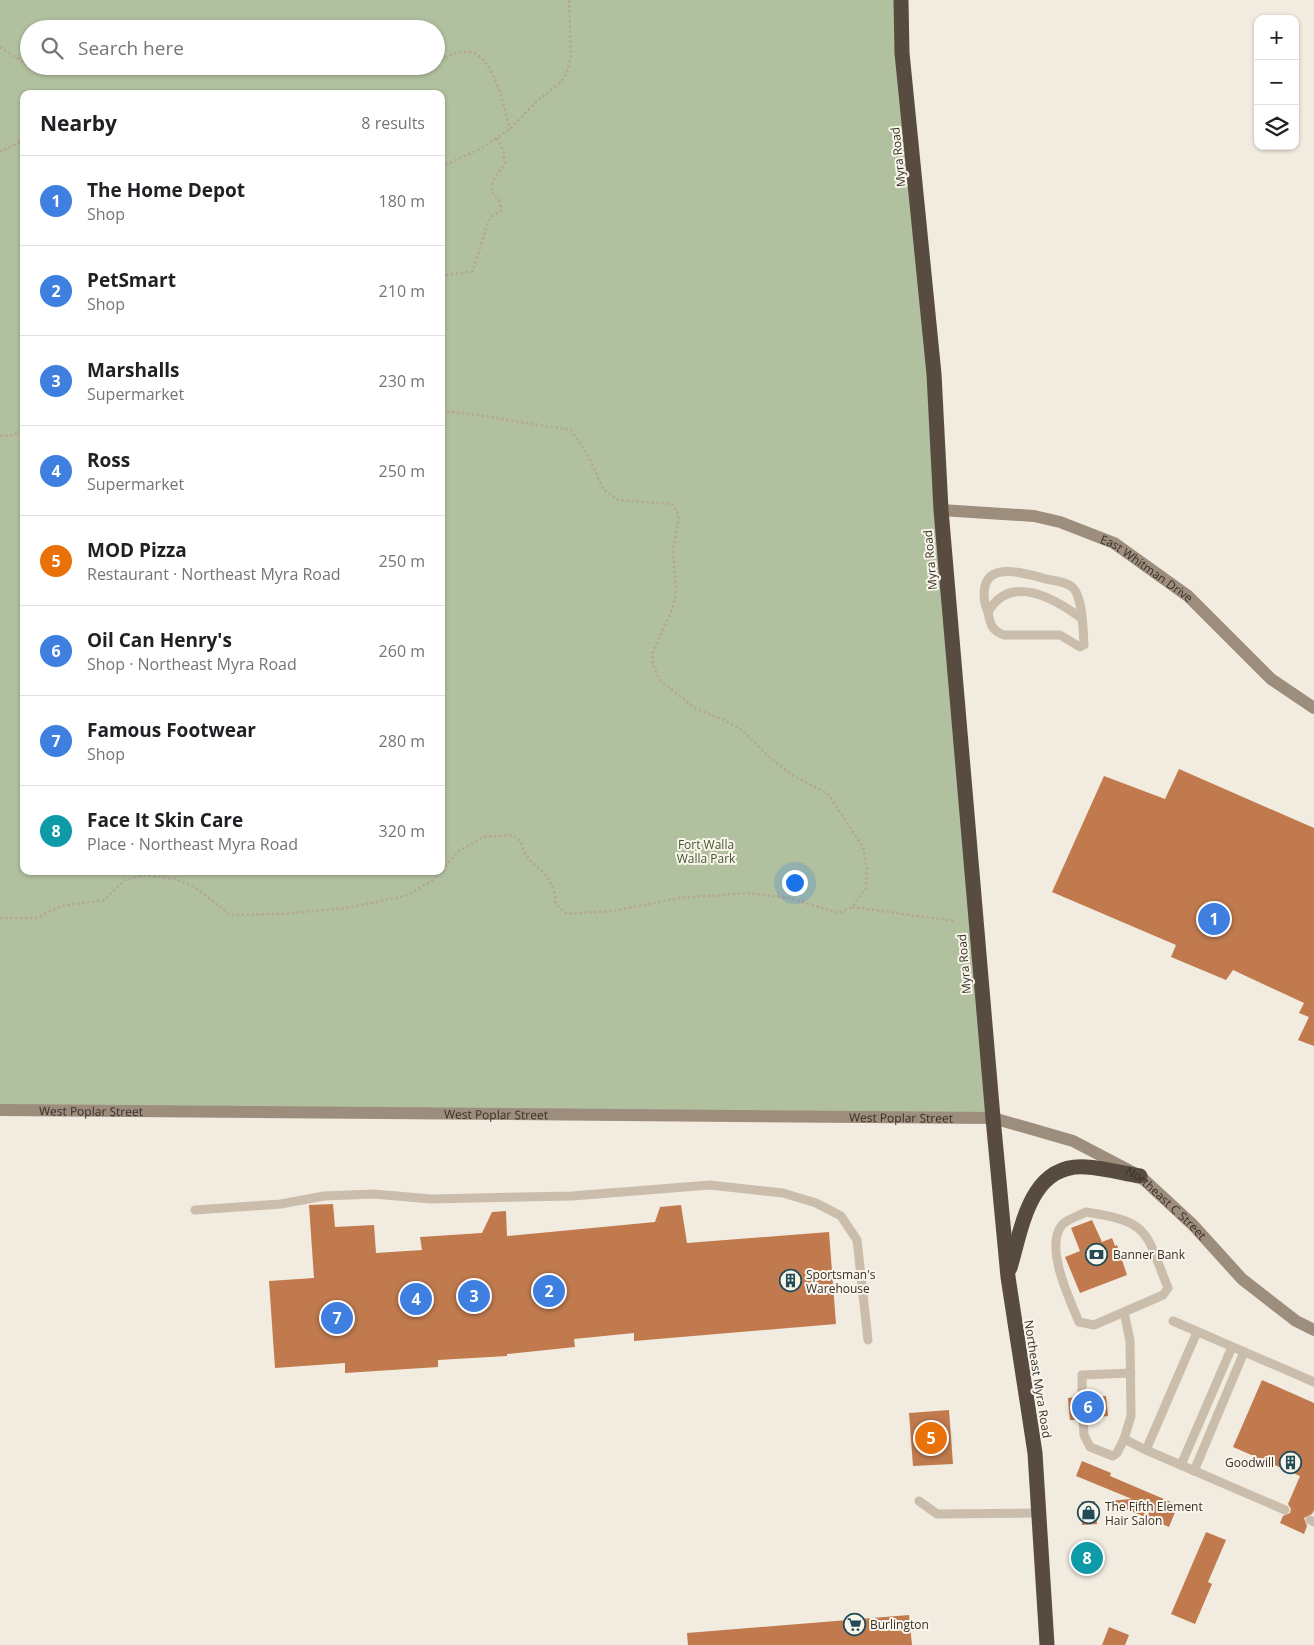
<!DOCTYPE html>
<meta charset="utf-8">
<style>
body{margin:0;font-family:"Open Sans",sans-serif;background:#f2f2f2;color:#202124}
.controls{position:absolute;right:15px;top:15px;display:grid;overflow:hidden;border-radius:10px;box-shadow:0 1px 4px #0004}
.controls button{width:45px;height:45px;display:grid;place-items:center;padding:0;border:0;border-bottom:1px solid #e0e0e0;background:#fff;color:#202124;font:25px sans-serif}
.you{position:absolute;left:794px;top:882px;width:18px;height:18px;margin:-12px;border:4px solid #fff;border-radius:50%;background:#1a73e8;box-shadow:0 0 0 8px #1a73e833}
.badge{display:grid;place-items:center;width:32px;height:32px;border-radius:50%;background:#ea580c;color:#fff;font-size:16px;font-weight:700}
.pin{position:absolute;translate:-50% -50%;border:2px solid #fff;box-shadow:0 1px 5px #0006}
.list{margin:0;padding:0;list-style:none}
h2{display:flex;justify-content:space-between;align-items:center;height:65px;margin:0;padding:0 20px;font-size:21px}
h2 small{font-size:16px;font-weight:400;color:#757577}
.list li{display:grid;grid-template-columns:32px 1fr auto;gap:15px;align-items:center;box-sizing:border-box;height:90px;padding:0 20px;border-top:1px solid #e0e0e0}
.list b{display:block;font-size:19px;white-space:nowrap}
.list p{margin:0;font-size:16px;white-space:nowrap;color:#757577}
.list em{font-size:16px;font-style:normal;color:#757577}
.icon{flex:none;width:28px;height:28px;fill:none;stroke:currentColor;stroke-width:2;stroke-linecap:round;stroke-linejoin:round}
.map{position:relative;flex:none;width:1314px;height:1645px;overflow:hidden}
.search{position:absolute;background:#fff;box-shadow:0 1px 4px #0004;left:20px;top:20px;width:425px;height:55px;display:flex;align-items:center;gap:12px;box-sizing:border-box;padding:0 18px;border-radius:28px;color:#757577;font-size:19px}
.panel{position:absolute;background:#fff;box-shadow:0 1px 4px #0004;left:20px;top:90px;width:425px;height:785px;border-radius:10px}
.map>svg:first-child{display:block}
</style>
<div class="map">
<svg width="1314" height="1645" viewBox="0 0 1314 1645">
<rect width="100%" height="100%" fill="#f2ebdf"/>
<path fill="#b1c09f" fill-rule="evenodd" d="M0 0H901L993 1118 0 1110ZM29 29H436V66H29ZM24 94H441V871H24Z"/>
<g fill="#c07a4e">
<polygon points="1179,769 1314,828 1314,1046 1298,1040 1309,1017 1299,1013 1304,1003 1233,970 1226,980 1171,957 1176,945 1052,892 1104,776 1165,799"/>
<polygon points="333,1204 335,1227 374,1225 376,1253 422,1250 420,1237 482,1233 492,1212 506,1211 507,1236 655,1222 660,1207 681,1205 687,1243 829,1232 836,1324 634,1341 634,1333 574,1339 575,1347 507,1354 507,1356 438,1360 438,1367 345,1373 345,1363 275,1368 269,1281 314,1278 309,1205"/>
<polygon points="1092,1220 1102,1242 1112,1238 1115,1246 1117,1245 1127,1275 1080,1293 1065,1257 1080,1251 1071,1228"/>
<polygon points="1262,1380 1314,1403 1314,1510 1312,1514 1304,1518 1307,1526 1304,1534 1280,1523 1283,1516 1290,1513 1291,1509 1288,1504 1300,1476 1233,1447"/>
<polygon points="1097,1395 1097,1397 1106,1396 1108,1416 1089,1418 1086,1414 1082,1413 1077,1420 1070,1420 1068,1398 1076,1397 1082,1402 1088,1396"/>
<polygon points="949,1410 953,1464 913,1466 909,1413"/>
<polygon points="1082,1461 1111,1473 1110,1476 1178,1505 1169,1527 1107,1501 1132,1499 1076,1476"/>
<polygon points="1095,1501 1097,1524 1082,1525 1081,1502"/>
<polygon points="1206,1532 1226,1540 1208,1582 1212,1584 1195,1624 1171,1614"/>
<polygon points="1095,1545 1097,1570 1079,1571 1077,1547"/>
<polygon points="909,1615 912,1645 688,1645 687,1633"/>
<polygon points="1109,1627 1129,1635 1125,1645 1102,1645"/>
</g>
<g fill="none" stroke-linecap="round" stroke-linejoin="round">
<g stroke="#b5a795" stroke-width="2.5" stroke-dasharray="2.5 2.5" stroke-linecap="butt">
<polyline points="0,47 29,66"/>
<path d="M436 62C447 57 457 50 470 52 494 56 504 108 510 129"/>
<polyline points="31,66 59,71 71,66"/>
<path d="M375 66C398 74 405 77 427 66"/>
<polyline points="0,152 24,140"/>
<polyline points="441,167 482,148 510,129 536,102 562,81 567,72 571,56 569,0"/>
<path d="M441 276 473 271 487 225 491 217 501 211 499 200C483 189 496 176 505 163L503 150 497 138"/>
<polyline points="0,436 13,435 24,430"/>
<polyline points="852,907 954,921"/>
<path d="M0 918H36L61 906 104 900 125 880 144 875 175 879 195 887 230 915 282 914 346 908 405 896 432 881 459 851 483 837 511 835 521 841C528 874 553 863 556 904L567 914 612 911 680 898 749 893 788 898 839 913 852 907 866 888 867 868 863 847 828 794 792 775 767 755 742 730 720 718 696 709 659 679 653 665 652 654 671 612 676 594 673 552 679 515 672 504 618 500 603 489 589 457 571 430 478 415 441 411"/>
</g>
<g stroke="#cabdab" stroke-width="9">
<path d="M988 612C990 624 992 631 1004 635H1060L1080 647"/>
<path d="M1081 618C1054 598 1010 573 988 612 984 604 983 596 985 586 991 561 1030 575 1046 579 1055 581 1069 582 1074 589 1083 600 1083 631 1084 645"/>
<polyline points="195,1210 281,1204 324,1196 374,1194 431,1199 572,1196 710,1185 783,1193 816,1203 841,1216 857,1240 868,1340"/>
<path d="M1124 1312 1094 1325 1079 1322C1070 1300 1044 1247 1062 1225 1067 1219 1079 1216 1086 1212 1151 1222 1145 1231 1168 1288L1163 1295 1124 1312 1130 1341 1131 1416 1124 1439 1146 1450"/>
<polyline points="1173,1321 1314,1382"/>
<polyline points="1197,1332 1146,1450 1285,1510"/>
<polyline points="1082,1396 1082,1375 1131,1373"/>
<polyline points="1083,1419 1084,1435 1090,1447 1113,1456 1117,1453 1124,1439"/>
<polyline points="1181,1465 1232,1347"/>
<polyline points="1194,1471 1244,1352"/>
<polyline points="919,1501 937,1514 1038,1513"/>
<polyline points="1310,1520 1314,1522"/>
</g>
<g stroke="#9d8d7c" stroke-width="12">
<path id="s1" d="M941 510 1034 516 1060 522 1114 543 1188 596 1271 679 1314 708"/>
<path id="s2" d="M0 1110 993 1118 1073 1141 1140 1176 1193 1225 1242 1279 1296 1321 1314 1330"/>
</g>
<g stroke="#584c41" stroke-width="15">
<polyline points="901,0 902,53 934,374 941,510 993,1118 1008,1277 1035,1453 1047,1645"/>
<path d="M1010 1268C1022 1227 1030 1163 1086 1167 1104 1168 1122 1173 1140 1176"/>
</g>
</g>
<defs>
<symbol id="bank-ring" viewBox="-11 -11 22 22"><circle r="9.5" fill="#f9f5eb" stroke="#214c57" stroke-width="1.5"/><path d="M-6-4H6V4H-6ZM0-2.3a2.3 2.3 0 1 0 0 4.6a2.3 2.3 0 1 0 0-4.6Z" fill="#214c57"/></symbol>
<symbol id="building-ring" viewBox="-11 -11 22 22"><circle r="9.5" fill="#f9f5eb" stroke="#214c57" stroke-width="1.5"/><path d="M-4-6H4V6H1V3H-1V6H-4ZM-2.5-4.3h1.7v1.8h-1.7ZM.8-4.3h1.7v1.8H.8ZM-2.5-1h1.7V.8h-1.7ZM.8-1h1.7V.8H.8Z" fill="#214c57"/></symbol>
<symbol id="shop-ring" viewBox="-11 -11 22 22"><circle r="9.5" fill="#f9f5eb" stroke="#214c57" stroke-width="1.5"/><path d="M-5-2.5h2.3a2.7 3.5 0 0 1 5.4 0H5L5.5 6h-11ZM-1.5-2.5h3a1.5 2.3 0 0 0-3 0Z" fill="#214c57"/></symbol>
<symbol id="supermarket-ring" viewBox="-11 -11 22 22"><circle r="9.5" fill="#f9f5eb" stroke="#214c57" stroke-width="1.5"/><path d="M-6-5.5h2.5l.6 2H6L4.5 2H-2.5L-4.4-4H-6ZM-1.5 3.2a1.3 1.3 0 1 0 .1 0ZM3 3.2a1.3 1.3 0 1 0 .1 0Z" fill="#214c57"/></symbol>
</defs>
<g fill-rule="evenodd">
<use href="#bank-ring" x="1084" y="1242" width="25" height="25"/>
<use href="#building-ring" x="778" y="1268" width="25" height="25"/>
<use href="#building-ring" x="1278" y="1450" width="25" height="25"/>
<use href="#shop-ring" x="1076" y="1500" width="25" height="25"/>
<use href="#supermarket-ring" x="842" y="1612" width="25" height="25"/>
</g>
<g text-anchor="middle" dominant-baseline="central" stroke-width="4" stroke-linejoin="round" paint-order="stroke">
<g font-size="12" fill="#38302a" stroke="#f9f5eb">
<text transform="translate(898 157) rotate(-96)">Myra Road</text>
<text transform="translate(930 560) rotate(-95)">Myra Road</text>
<text stroke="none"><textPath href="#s1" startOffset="219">East Whitman Drive</textPath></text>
<text transform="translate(964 964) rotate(-95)">Myra Road</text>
<text stroke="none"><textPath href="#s2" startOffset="91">West Poplar Street</textPath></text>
<text stroke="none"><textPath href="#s2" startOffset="496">West Poplar Street</textPath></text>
<text stroke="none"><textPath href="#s2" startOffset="901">West Poplar Street</textPath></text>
<text stroke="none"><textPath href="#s2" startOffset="1189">Northeast C Street</textPath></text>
<text transform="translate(1038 1379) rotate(81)">Northeast Myra Road</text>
</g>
<g font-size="12" fill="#42552f" stroke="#f9f5eb">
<text x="706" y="844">Fort Walla<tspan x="706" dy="14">Walla Park</tspan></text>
</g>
<g font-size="12" fill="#38302a" stroke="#f9f5eb" text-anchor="start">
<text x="1113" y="1254">Banner Bank</text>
<text x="806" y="1274">Sportsman's<tspan x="806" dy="14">Warehouse</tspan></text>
<text x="1274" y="1462" text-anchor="end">Goodwill</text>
<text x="1105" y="1506">The Fifth Element<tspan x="1105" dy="14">Hair Salon</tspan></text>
<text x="870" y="1624">Burlington</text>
</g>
</g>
</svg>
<div class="controls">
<button>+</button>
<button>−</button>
<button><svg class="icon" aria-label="layers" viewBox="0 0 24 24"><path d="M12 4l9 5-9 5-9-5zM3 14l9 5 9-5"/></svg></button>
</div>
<div class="you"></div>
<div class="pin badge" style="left:1214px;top:919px;background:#3f7fe0">1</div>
<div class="pin badge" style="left:549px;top:1291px;background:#3f7fe0">2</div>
<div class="pin badge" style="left:474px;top:1296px;background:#3f7fe0">3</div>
<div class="pin badge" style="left:416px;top:1299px;background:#3f7fe0">4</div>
<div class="pin badge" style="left:931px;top:1438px;background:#e8710a">5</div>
<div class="pin badge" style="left:1088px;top:1407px;background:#3f7fe0">6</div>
<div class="pin badge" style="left:337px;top:1318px;background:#3f7fe0">7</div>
<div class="pin badge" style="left:1087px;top:1558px;background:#0f9aa8">8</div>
<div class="search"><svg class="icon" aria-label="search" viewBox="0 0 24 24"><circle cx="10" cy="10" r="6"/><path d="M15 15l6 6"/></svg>Search here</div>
<section class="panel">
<h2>Nearby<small>8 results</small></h2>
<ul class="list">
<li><span class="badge" style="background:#3f7fe0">1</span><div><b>The Home Depot</b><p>Shop</p></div><em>180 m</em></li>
<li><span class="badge" style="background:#3f7fe0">2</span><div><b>PetSmart</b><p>Shop</p></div><em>210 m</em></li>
<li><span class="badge" style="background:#3f7fe0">3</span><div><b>Marshalls</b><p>Supermarket</p></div><em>230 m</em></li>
<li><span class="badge" style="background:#3f7fe0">4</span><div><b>Ross</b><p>Supermarket</p></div><em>250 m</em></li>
<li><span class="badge" style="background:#e8710a">5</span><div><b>MOD Pizza</b><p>Restaurant · Northeast Myra Road</p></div><em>250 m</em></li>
<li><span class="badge" style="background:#3f7fe0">6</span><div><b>Oil Can Henry's</b><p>Shop · Northeast Myra Road</p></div><em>260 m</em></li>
<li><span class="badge" style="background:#3f7fe0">7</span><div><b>Famous Footwear</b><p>Shop</p></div><em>280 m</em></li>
<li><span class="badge" style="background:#0f9aa8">8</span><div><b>Face It Skin Care</b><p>Place · Northeast Myra Road</p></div><em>320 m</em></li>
</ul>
</section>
</div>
